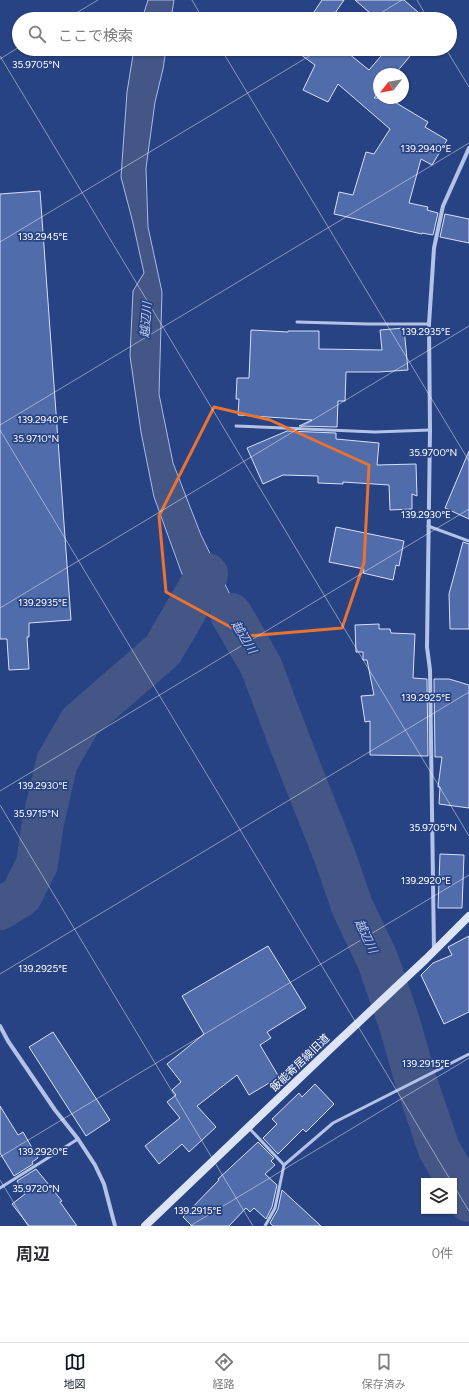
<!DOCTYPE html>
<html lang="ja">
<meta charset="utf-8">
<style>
body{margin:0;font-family:Figtree,"Noto Sans JP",sans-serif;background:#f2f2f3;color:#2b2b33}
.controls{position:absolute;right:12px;bottom:12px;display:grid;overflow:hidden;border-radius:0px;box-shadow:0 1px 3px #0004}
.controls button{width:36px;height:36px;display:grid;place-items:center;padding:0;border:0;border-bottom:1px solid #e1e1e2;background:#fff;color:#2b2b33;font:20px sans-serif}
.compass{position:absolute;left:373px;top:68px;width:36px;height:36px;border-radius:50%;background:#fff;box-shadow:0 1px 3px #0004;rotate:239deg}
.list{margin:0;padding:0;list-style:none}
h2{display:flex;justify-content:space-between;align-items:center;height:52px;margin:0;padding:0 16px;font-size:17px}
h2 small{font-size:13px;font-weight:400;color:#7c7c81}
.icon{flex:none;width:22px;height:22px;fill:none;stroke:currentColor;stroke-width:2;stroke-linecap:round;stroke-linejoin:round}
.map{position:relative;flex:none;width:469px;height:1226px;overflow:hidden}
.search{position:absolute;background:#fff;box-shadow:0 1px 3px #0004;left:12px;right:12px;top:12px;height:44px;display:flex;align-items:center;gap:10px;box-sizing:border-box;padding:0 14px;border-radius:22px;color:#7c7c81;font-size:15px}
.sheet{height:116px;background:#fff}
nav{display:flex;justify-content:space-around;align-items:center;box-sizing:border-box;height:56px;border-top:1px solid #e1e1e2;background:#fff;font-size:11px;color:#7c7c81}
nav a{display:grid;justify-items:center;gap:2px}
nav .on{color:#111827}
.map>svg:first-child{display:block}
</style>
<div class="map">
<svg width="469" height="1226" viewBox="0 0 469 1226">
<rect width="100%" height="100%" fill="#284384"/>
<g fill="#445686" stroke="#a7bce7">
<polygon points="148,0 174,0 171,19 142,19"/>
<polygon points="134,49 166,49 163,69 155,102 146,168 148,227 162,292 159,394 173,463 201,535 268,673 182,574 154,497 141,432 130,356 133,291 144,273 133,223 121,177 127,92"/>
</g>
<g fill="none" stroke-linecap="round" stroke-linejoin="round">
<g stroke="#445686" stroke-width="42">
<polyline points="231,614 261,666 290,743 334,854 352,906 378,961 399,1022 416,1081 439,1149 469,1201"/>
<polyline points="0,909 21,896 37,864 43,822 57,762 80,722 163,650 207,574"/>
</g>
</g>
<g fill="#516cab" stroke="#d6e0f6">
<polygon points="322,0 344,0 331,19 324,19 314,12"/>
<polygon points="355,0 404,0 426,19 377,19"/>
<polygon points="293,49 343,49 369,70 387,49 416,49 395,74 379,74 379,92 374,98 388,98 428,122 425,127 447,140 432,165 421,159 409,203 428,207 427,210 438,213 433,235 422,233 422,234 334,214 339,192 353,195 366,152 374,154 390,129 338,84 328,102 303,90 315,65"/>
<polygon points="40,191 71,620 29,623 29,637 27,637 29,669 9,670 7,639 0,639 0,194"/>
<polygon points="445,214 469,219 469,243 440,237"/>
<polygon points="404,328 408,370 379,372 346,372 345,401 338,401 337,427 299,426 312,420 238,415 239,399 236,399 237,378 249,378 251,330 288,332 288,331 319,331 319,349 382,350 380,330"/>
<polygon points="287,431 336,433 336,439 379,443 377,465 416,464 417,496 412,494 412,509 390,510 389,485 343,482 343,484 318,483 318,476 283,475 263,484 247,448"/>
<polygon points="469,451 469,519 445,508"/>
<polygon points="336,527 404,541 399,566 396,565 393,580 363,573 364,569 329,562"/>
<polygon points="463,542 469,544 469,629 450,629 449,594"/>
<polygon points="379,624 379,629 390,629 391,633 415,634 413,678 427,679 428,756 370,755 370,721 365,722 361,696 374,695 367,660 363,660 363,652 356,652 355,625"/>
<polygon points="434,679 449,679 469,685 469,808 439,804 440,787 438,787 442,757 435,757"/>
<polygon points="440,854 464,855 462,908 438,908"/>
<polygon points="469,936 469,1012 444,1024 421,975 433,963 452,955 448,947"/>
<polygon points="268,946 306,1008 267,1032 271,1038 260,1045 279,1077 249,1095 237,1075 197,1106 216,1127 189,1152 182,1144 159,1164 145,1146 180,1118 167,1102 176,1095 172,1090 181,1082 167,1064 204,1034 182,996"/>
<polygon points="53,1032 110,1120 86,1136 29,1047"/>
<polygon points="315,1084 334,1104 306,1132 303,1129 278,1154 263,1138 277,1124 272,1119 299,1093 302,1097"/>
<polygon points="0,1106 18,1135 23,1132 38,1158 32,1162 33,1164 14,1176 0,1153"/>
<polygon points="258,1142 274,1158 271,1161 275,1165 265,1174 277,1185 272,1207 266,1219 254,1208 250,1212 246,1208 229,1226 192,1226 183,1217 219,1180 218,1179"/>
<polygon points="36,1169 62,1201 60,1202 77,1226 29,1226 12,1204 25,1194 17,1181"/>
<polygon points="282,1190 321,1226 273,1226 270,1223 278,1209"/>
</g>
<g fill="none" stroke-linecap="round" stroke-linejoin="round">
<g stroke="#b2c3e7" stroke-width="3">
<polyline points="297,322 368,324 429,324"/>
<polyline points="236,426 375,432 430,430"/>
<polyline points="428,526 469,541"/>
<polyline points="249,1128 284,1165"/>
<polyline points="0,1188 78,1139"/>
<polyline points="265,1226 275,1208 284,1165 333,1123 469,1054"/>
</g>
<g stroke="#b2c3e7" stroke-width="4">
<polyline points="434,951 430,670 427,647 430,430 429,324 434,248 443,206 469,148"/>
<polyline points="0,1026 8,1041 55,1110 78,1139 95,1165 104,1184 115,1226"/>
</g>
<polyline stroke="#dce4f6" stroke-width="8" points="145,1226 328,1051 426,959 469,916"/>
</g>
<path fill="none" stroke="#eb7230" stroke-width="3" stroke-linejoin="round" d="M214 407 270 420 369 465 364 563 342 628 247 636 166 592 159 516Z"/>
<path fill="none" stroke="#fff" stroke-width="1" stroke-opacity="0.45" d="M192 0 203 19M417 0 428 19M66 19 98 0M371 19 402 0M221 49 469 461M446 49 469 87M0 56 469 836M0 59 19 47M0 242 321 49M0 425 469 143M0 430 451 1181M0 608 469 326M0 791 469 509M0 805 253 1226M0 974 469 692M0 1157 469 875M0 1180 28 1226M454 1186 469 1211M190 1226 469 1058"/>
<g text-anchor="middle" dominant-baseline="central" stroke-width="3.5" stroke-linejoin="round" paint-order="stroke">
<g font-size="11" fill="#fff" stroke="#284384">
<text transform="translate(300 1063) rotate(-44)">飯能寄居線旧道</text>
</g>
<g font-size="12" font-style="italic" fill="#becdee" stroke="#284384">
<text transform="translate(146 320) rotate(-86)">越辺川</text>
<text transform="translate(244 637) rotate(59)">越辺川</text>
<text transform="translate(366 936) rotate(65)">越辺川</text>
</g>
</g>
<g font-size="10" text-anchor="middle" fill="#fff" stroke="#284384" stroke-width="3.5" stroke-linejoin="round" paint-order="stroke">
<text x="36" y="68">35.9705°N</text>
<text x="426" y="152">139.2940°E</text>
<text x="43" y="240">139.2945°E</text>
<text x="426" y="335">139.2935°E</text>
<text x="43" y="423">139.2940°E</text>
<text x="36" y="442">35.9710°N</text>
<text x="433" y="456">35.9700°N</text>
<text x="426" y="518">139.2930°E</text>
<text x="43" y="606">139.2935°E</text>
<text x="426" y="701">139.2925°E</text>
<text x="43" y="789">139.2930°E</text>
<text x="36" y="817">35.9715°N</text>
<text x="433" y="831">35.9705°N</text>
<text x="426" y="884">139.2920°E</text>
<text x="43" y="972">139.2925°E</text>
<text x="426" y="1067">139.2915°E</text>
<text x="43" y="1155">139.2920°E</text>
<text x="36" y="1192">35.9720°N</text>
<text x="198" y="1214">139.2915°E</text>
</g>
</svg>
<div class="controls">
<button><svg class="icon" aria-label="layers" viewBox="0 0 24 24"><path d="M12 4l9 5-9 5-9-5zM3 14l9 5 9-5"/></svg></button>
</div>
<svg class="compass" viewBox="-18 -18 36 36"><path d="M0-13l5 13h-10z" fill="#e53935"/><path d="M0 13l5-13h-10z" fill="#7c7c81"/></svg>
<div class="search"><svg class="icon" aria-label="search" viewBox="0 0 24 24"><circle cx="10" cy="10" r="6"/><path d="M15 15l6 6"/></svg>ここで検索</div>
</div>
<section class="sheet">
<h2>周辺<small>0件</small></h2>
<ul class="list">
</ul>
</section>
<nav>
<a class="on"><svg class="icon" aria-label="map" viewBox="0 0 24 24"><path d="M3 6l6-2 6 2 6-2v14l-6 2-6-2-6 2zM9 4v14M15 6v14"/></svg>地図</a>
<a><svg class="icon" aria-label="directions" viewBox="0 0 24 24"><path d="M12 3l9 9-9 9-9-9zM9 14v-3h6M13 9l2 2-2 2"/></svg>経路</a>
<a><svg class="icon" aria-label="saved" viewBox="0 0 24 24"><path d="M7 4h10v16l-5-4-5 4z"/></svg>保存済み</a>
</nav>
